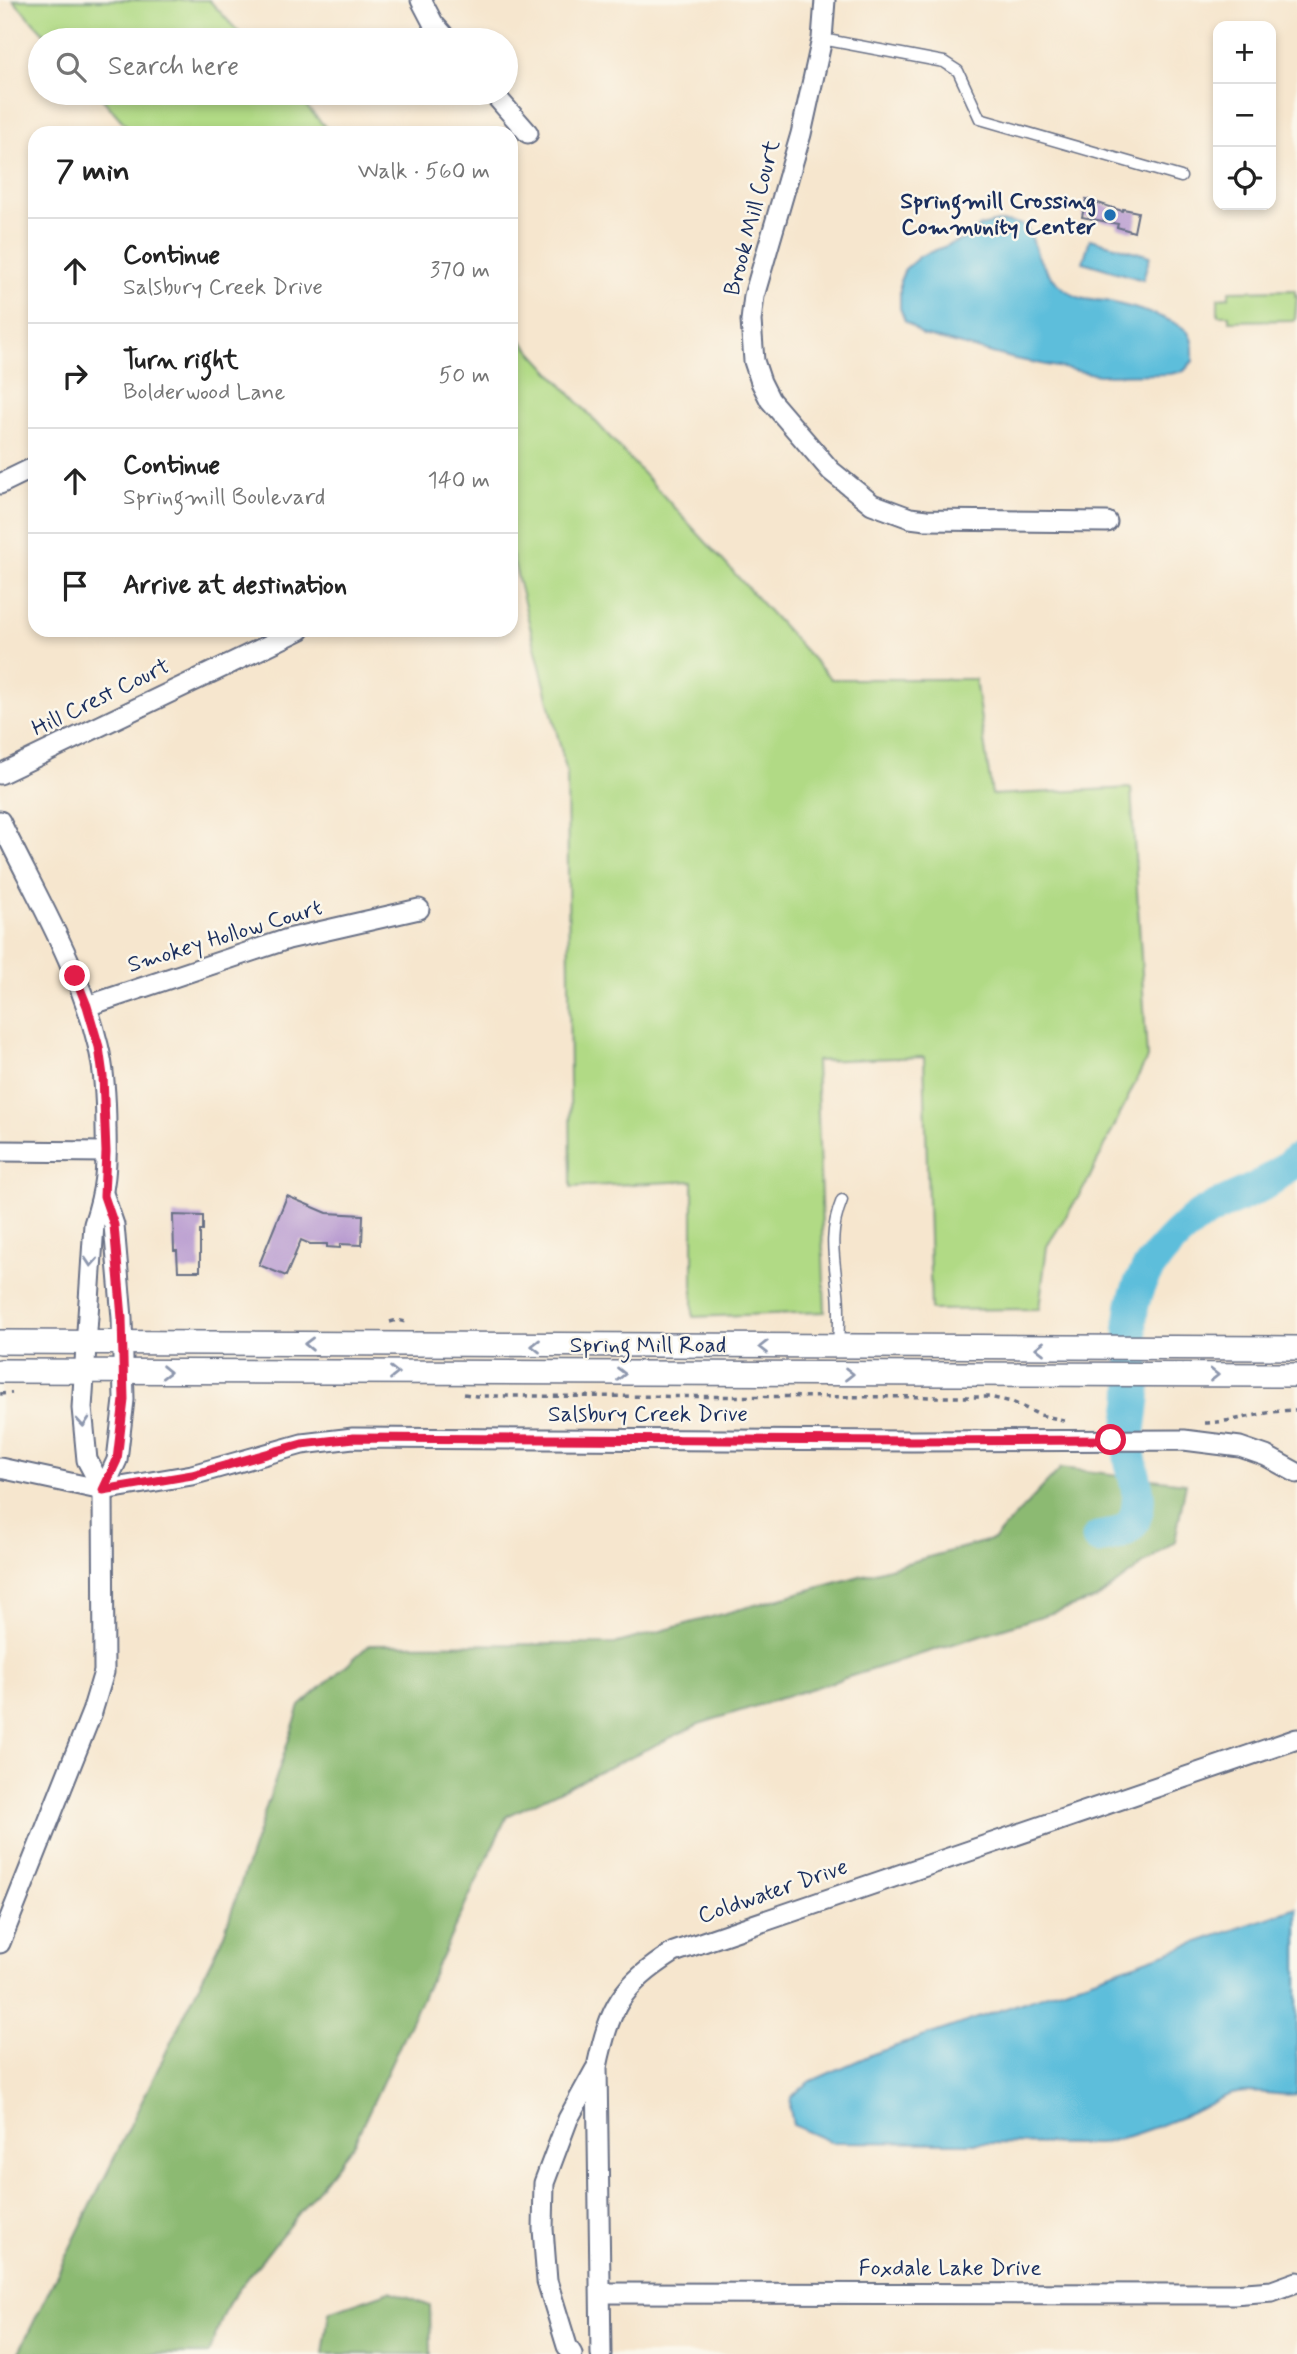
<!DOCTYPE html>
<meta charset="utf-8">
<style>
body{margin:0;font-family:Mynerve,sans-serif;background:#f2f2f2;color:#222}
.controls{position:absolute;right:21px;top:21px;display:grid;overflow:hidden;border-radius:14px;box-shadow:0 4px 10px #0003}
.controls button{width:63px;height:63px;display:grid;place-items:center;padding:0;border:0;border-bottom:2px solid #e0e0e0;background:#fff;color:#222;font:35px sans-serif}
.stop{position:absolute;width:21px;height:21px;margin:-16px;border:5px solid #e11d48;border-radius:50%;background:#fff}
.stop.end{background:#e11d48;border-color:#fff;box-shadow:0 2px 7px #0008}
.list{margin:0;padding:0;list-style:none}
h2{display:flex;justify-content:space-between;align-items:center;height:91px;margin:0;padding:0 28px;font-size:30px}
h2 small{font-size:23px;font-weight:400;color:#767676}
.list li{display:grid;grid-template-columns:46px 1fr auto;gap:21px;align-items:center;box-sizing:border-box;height:105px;padding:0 28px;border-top:2px solid #e0e0e0}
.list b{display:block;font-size:26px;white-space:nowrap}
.list p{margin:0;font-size:23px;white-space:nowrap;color:#767676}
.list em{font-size:23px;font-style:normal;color:#767676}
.icon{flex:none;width:38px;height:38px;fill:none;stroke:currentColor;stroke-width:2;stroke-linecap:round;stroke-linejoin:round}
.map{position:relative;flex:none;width:1297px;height:2354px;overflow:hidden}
.search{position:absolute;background:#fff;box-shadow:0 4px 10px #0003;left:28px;top:28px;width:490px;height:77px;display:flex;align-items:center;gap:18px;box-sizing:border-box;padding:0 24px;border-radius:38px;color:#767676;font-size:26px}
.panel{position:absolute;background:#fff;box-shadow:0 4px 10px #0003;left:28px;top:126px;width:490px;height:511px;border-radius:21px}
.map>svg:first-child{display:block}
</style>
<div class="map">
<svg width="1297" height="2354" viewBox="0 0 1297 2354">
<rect width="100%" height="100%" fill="#fbf7ec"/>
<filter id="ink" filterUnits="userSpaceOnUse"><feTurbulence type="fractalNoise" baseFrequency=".0143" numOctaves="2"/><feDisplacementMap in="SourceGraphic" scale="14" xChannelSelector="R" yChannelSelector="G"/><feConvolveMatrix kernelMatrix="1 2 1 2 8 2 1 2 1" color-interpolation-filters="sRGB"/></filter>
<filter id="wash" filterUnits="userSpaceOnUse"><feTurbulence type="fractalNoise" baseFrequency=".00686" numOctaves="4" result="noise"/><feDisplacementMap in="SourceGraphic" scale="28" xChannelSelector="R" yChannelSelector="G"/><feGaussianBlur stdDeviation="1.57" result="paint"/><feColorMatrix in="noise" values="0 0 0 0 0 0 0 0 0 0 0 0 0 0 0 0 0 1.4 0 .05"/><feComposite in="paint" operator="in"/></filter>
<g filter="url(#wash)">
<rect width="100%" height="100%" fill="#f6e6ce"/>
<g fill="#b1da85" stroke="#668472" stroke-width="2">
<polygon points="13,0 209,0 246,40 50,40"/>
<polygon points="97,93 294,93 331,133 133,133"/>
<polygon points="1295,290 1295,296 1297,296 1295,320 1229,321 1229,315 1218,315 1218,298 1229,297 1229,291"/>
<polygon points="511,329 831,679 975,679 992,795 1131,788 1147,1058 1087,1183 1047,1246 1039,1309 931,1310 924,1057 816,1061 825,1312 693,1317 693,1181 571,1187 567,773 511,551"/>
</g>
<g fill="#8cba72" stroke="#547468" stroke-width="2">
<polygon points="1061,1468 1186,1483 1175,1541 1096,1599 699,1724 507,1816 354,2143 229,2302 208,2354 18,2354 224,1934 300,1706 369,1645 614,1644 994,1539"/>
<polygon points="390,2291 430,2306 431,2354 323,2354 329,2312"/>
</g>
<g fill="#5dbedb" stroke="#3c769c" stroke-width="2">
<path d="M998 222C1039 222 1026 233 1040 260 1048 275 1063 291 1078 297 1088 302 1100 299 1110 302 1128 306 1181 320 1189 334 1194 342 1193 352 1193 361L1184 371 1170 374 1099 375 1015 359 923 335 905 321 900 308V281L905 269 920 256 967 238 980 226Z"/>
<polygon points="1090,239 1150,256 1143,280 1083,262"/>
<path d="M1297 1908V2094C1275 2097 1254 2088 1232 2094 1218 2098 1205 2107 1192 2113 1162 2125 1131 2137 1099 2144L831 2142 793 2125 790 2109 791 2097 811 2081 873 2054Z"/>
</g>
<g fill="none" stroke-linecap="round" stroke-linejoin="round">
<path stroke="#5dbedb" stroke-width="33" d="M1098 1538C1112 1535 1127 1534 1134 1520 1144 1498 1134 1479 1130 1458 1127 1439 1132 1418 1134 1399 1138 1352 1118 1321 1145 1274 1158 1253 1180 1230 1200 1216 1219 1203 1242 1196 1262 1185 1274 1178 1285 1168 1297 1160"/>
</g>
<g id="blocks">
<g fill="#b698cf">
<polygon points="1086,199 1122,211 1123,209 1138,212 1134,232 1117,227 1118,224 1082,217"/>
<polygon points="287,1196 327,1213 363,1215 362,1245 340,1244 340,1248 327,1247 327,1244 310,1244 301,1240 286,1276 259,1265"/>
<polygon points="173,1215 203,1216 203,1231 200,1231 200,1271 178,1271 177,1251 174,1251"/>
</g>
</g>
</g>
<g filter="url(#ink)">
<use href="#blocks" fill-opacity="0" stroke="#686f85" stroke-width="2"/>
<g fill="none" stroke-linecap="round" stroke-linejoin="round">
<defs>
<g id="service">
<polyline points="822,39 944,62 958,71 980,119 1181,177"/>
<path d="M838 1347C839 1328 840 1310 838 1292 834 1257 828 1234 842 1200"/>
</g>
<g id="minor">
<polyline points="421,0 433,23 448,40"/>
<polyline points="825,0 822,39 801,134 754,296 751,321 754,361 761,382 770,400 831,471 872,504 910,518 926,520 1107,522"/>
<polyline points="493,93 528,133"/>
<polyline points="0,484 35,467"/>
<polyline points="0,774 300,630"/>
<path d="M0 821C35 894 79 966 98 1045 105 1072 106 1101 106 1130 107 1166 106 1189 94 1224L82 1408 87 1460 103 1490"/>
<polyline points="87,1006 288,939 419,909"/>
<polyline points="0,1151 106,1152"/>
<polyline points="0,1468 103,1490 192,1475 302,1444 353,1438 912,1441 1184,1440 1240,1447 1266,1456 1297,1473"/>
<polyline points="0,1943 92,1712 104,1672 103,1490 117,1460 124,1400 122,1318 114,1225 104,1196"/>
<polyline points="601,2293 1233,2294 1272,2291 1297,2282"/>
<polyline points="572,2354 567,2346 547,2281 543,2229 544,2183 568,2119 595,2070"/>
<path d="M601 2354 597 2067C610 2006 621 1986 674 1952L1297 1739"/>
</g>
<g id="tertiary">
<polyline points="0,1342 1297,1348"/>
<polyline points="0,1371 1297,1375"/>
</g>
</defs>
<use href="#service" stroke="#686f85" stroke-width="13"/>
<use href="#minor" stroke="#686f85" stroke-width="23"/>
<use href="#tertiary" stroke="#686f85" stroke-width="26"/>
<g stroke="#686f85" stroke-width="3.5" stroke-dasharray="5 5" stroke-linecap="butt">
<polyline points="390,1322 397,1320 406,1322"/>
<polyline points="0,1394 12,1393"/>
<polyline points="464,1394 476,1396 989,1397 1012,1402 1040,1415 1068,1421"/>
<path d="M1205 1423C1237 1422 1265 1410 1297 1410"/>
</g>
<use href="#service" stroke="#fff" stroke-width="10"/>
<use href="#minor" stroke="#fff" stroke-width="19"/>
<use href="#tertiary" stroke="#fff" stroke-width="23"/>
</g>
<defs><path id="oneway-chevron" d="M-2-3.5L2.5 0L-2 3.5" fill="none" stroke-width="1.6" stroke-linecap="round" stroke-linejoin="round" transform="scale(1.75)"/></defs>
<g stroke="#8d97ae">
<use href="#oneway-chevron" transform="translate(91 1262) rotate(94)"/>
<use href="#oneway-chevron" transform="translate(309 1344) rotate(-179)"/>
<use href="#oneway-chevron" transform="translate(536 1346) rotate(-180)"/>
<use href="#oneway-chevron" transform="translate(764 1347) rotate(-180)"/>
<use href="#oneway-chevron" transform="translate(1040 1348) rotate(-180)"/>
<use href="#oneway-chevron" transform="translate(166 1372) rotate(1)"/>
<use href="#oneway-chevron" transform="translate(394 1373)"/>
<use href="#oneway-chevron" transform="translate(621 1374)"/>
<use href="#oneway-chevron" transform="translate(849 1374)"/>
<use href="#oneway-chevron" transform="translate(1214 1375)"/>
<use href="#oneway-chevron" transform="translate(83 1422) rotate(85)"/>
</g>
</g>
<g fill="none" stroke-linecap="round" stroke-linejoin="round" filter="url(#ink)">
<polyline stroke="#e11d48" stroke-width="9" points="75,976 87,1006 99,1047 103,1076 106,1152 104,1196 114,1225 122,1318 124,1400 117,1460 103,1490 192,1475 302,1444 354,1438 912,1441 1111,1440"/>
</g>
<circle fill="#1f6fb2" stroke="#fbf7ec" stroke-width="2.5" cx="1110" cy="215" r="7"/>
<g text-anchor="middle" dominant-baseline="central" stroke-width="5" stroke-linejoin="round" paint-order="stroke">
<g font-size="23" font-weight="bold" fill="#1b2f5e" stroke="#fbf7ec" text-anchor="end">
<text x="1096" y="202">Springmill Crossing<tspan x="1096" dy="26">Community Center</tspan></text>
</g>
<g font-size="23" fill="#1b2f5e" stroke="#fbf7ec">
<text transform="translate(753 218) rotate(-75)">Brook Mill Court</text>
<text transform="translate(101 698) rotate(-26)">Hill Crest Court</text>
<text transform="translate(225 937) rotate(-17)">Smokey Hollow Court</text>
<text x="648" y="1346">Spring Mill Road</text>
<text x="648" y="1415">Salsbury Creek Drive</text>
<text transform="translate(773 1892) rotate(-19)">Coldwater Drive</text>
<text x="950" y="2269">Foxdale Lake Drive</text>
</g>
</g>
</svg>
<div class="controls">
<button>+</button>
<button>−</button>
<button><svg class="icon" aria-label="locate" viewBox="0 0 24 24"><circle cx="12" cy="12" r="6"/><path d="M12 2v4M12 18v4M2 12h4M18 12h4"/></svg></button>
</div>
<div class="stop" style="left:1111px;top:1440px"></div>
<div class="stop end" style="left:75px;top:976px"></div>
<div class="search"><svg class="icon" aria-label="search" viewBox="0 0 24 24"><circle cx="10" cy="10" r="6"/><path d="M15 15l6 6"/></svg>Search here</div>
<section class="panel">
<h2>7 min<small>Walk · 560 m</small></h2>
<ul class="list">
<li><svg class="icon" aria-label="ahead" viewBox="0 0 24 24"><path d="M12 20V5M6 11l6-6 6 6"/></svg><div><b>Continue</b><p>Salsbury Creek Drive</p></div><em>370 m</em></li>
<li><svg class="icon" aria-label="right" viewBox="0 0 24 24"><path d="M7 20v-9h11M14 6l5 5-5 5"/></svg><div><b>Turn right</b><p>Bolderwood Lane</p></div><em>50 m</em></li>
<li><svg class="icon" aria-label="ahead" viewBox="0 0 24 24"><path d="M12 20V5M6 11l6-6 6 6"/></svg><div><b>Continue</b><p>Springmill Boulevard</p></div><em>140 m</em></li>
<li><svg class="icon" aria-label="arrive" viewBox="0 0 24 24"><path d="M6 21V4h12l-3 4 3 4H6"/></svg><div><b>Arrive at destination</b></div></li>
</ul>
</section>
</div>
